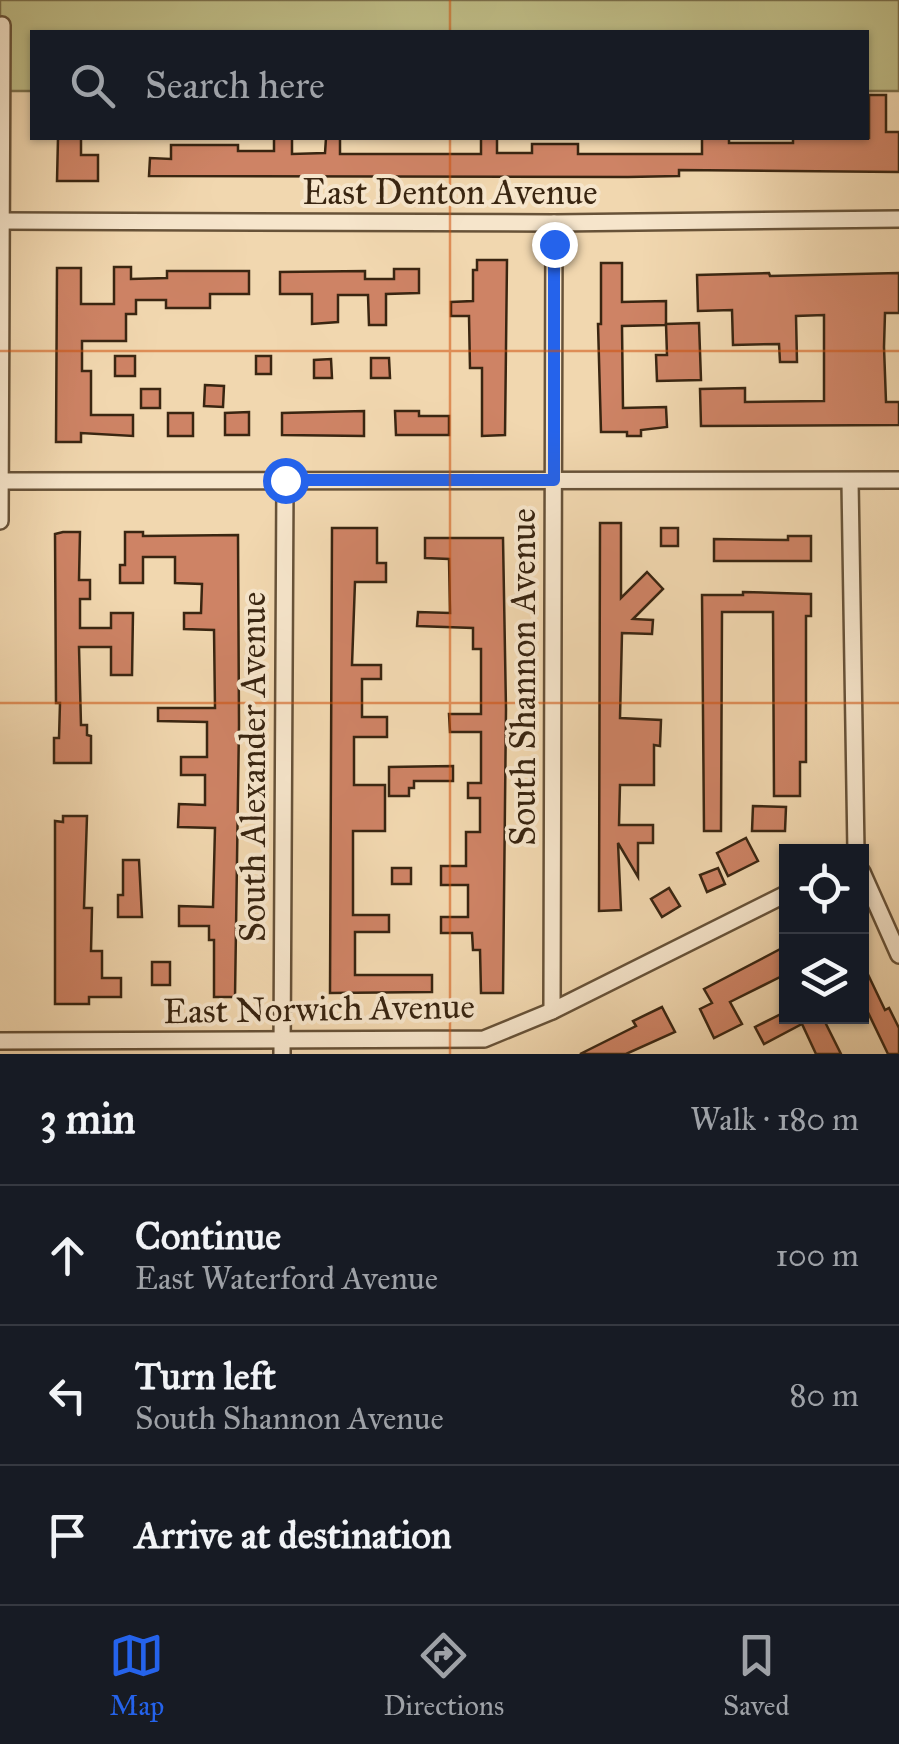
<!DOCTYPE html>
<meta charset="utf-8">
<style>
body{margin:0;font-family:"IM FELL Great Primer",serif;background:#242831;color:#f1f3f6}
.controls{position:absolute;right:30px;bottom:30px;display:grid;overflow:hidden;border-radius:0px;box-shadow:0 2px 8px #0004}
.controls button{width:90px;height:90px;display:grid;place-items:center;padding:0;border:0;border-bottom:2px solid #363941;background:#171b24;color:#f1f3f6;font:50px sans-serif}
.stop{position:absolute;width:30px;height:30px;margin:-22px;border:8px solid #2563eb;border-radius:50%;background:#fff}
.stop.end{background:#2563eb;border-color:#fff;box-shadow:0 2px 10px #0008}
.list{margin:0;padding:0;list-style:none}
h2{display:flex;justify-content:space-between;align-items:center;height:130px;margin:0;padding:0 40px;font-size:42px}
h2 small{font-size:32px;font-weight:400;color:#9ea1a6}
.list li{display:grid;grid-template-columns:65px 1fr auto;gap:30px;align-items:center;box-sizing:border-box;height:140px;padding:0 40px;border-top:2px solid #363941}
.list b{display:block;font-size:38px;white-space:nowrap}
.list p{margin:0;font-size:32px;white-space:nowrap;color:#9ea1a6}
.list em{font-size:32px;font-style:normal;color:#9ea1a6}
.icon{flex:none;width:55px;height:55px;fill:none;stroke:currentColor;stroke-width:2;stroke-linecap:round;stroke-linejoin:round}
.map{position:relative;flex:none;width:899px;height:1054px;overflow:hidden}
.search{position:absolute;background:#171b24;box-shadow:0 2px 8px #0004;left:30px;right:30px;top:30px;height:110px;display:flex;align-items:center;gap:25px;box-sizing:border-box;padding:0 35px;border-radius:0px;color:#9ea1a6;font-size:38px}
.sheet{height:550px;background:#171b24}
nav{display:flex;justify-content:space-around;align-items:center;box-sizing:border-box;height:140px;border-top:2px solid #363941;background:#171b24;font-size:28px;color:#9ea1a6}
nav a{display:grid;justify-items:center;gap:5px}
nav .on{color:#2563eb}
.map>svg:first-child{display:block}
</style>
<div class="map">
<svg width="899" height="1054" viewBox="0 0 899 1054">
<rect width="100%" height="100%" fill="#f1d7af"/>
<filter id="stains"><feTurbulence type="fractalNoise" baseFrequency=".002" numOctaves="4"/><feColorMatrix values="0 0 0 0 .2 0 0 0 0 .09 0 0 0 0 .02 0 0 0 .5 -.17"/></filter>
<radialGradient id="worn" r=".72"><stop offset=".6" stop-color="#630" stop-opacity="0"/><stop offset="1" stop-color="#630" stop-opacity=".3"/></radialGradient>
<polygon fill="#bfbd87" stroke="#7c714c" stroke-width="2.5" points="0,0 899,0 899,91 867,91 866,32 32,32 32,91 0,91"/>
<g fill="#ce8365" stroke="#392511" stroke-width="2.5">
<polygon points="869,95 886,95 886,132 899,132 899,172 679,170 679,176 628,177 149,176 150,158 171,159 171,145 238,145 238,151 274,151 274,138 292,138 292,154 325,153 326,138 340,138 340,154 481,154 481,138 497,138 497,153 532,153 532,144 578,144 578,154 702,154 702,138 729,138 729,143 793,143 793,138 869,138"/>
<polygon points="58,138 81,138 81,155 98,155 98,181 57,181"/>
<polygon points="477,260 507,260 505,435 482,436 482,368 470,368 469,316 451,316 451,302 473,301 473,270 477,270"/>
<polygon points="601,263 622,263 622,302 666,301 666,325 622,326 623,408 666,407 667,427 641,430 641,436 627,436 627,432 601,432 598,324 601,324"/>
<polygon points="114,267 131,267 131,279 167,278 167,271 249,271 249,294 210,294 210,308 166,308 166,300 136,300 136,314 126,314 126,341 82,341 82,371 91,371 91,415 133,415 133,436 81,433 81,442 56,442 57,268 81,268 81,304 114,304"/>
<polygon points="394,269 419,269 419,293 386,294 386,325 369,325 368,295 338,295 338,322 312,324 312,294 280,294 280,272 365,271 365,279 394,279"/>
<polygon points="769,273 770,276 899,273 899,313 885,313 884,347 886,402 899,402 899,425 701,426 700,389 745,388 745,402 824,401 824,315 796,316 797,362 780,362 779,344 733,345 732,310 698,311 697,275"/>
<polygon points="699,323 701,380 657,381 656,355 667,355 666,324"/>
<rect x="115" y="356" width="20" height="20"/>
<rect x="256" y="356" width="15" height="18"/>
<polygon points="371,358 389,358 390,378 371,378"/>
<polygon points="331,359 332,378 314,378 314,360"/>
<polygon points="205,385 224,386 223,407 204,406"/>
<rect x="141" y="389" width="19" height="19"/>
<polygon points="364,411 364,436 282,435 282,413"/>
<polygon points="395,411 419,411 419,416 449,416 449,435 396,435"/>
<polygon points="249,412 249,435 225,435 225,413"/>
<rect x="168" y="413" width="25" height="23"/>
<polygon points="600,523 621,523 621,598 647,572 663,589 633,619 653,620 652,634 622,633 620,718 661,720 660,746 654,745 654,785 620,785 619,825 653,825 653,843 638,843 638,877 618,843 621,910 599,911"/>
<polygon points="332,528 377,528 377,563 386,563 386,582 355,582 352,665 381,665 381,679 362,679 362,717 387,717 387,737 354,737 354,785 385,785 385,831 353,831 353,915 389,915 389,932 355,932 355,975 432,975 432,992 330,993"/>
<rect x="661" y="528" width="17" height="18"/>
<polygon points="63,532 80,532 79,580 90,580 90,599 80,599 80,628 111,628 111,613 133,613 132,675 111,675 111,647 79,647 81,725 87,725 87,735 91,736 91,763 54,763 54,738 59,738 60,703 56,703 55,534"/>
<polygon points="125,532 143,532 143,536 238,535 239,725 235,997 214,997 214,940 209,940 209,926 179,926 179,906 213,907 215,828 178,827 179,804 205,805 205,775 181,775 181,757 207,757 207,722 158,721 158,708 215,708 214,630 184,629 184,613 201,613 202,584 175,583 175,557 143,557 143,583 120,583 120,565 125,565"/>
<polygon points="788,536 811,536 811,561 714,561 714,539 788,540"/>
<polygon points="425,538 503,538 506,709 503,993 481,993 480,950 473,950 472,933 441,933 441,917 468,917 468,885 441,885 441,866 466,866 466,832 480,832 480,798 468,798 468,783 481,783 481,732 450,732 449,714 481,714 481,649 473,649 473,628 417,626 418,612 450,613 449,559 425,558"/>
<polygon points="743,592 811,594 811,616 806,616 806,762 800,762 800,796 774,796 773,612 722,612 721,831 704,831 702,595 743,595"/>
<polygon points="453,766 453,781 414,781 414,788 409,788 409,796 389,796 389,767"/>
<polygon points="753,806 786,807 785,831 752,831"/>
<polygon points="63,816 87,816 84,908 92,908 91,951 102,951 102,978 121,978 121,997 89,997 89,1004 55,1004 55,821 63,822"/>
<polygon points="746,838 758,861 728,876 717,853"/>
<polygon points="123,860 139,860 142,917 118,917 118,895 123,895"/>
<rect x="392" y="868" width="19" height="16"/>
<polygon points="718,868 725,884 707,892 700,875"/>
<polygon points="669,888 680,906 662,917 651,899"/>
<polygon points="786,946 786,974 730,1002 742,1024 714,1038 700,1009 712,1003 704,989"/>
<rect x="152" y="962" width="18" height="23"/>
<polygon points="862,962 885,1010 889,1008 899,1028 899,1054 888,1054 862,1000"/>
<polygon points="662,1007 675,1032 626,1054 580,1054 636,1026 633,1021"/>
<polygon points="781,1014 822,1016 841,1054 816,1054 802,1024 764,1044 755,1027"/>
</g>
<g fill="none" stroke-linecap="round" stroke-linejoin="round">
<defs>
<g id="minor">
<polyline points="0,221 554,223 899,219"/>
<polyline points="0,481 899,480"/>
<polyline points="850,481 856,852"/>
<polyline points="0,521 2,25"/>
<polyline points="862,872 899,955"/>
<polyline points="552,1011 554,223"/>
<polyline points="0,1041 484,1039 552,1011 786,894"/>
<polyline points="282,1054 285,480"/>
</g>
</defs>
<use href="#minor" stroke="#675238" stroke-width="20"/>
<use href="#minor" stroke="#f6e5cb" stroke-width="15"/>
</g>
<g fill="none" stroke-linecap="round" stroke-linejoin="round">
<polyline stroke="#2563eb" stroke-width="12" points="285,480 554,480 554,244"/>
</g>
<path fill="none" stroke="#ce510d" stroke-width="2.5" stroke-opacity="0.55" d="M450 0V32M450 138V1054M0 351H899M0 703H899"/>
<g text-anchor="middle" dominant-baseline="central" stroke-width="8" stroke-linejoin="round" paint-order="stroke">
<g font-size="35" fill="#392511" stroke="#f6e5cb">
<text x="450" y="192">East Denton Avenue</text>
<text transform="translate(523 677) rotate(-90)">South Shannon Avenue</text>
<text transform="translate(253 767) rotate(-90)">South Alexander Avenue</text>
<text transform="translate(319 1009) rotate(-1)">East Norwich Avenue</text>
</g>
</g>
<rect width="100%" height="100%" filter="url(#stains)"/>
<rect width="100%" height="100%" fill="url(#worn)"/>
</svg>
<div class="controls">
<button><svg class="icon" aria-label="locate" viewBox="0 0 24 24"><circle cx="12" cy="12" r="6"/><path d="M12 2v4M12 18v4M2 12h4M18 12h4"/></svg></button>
<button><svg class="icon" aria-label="layers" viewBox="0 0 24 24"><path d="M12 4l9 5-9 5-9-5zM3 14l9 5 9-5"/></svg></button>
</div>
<div class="stop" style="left:285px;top:480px"></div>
<div class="stop end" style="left:554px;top:244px"></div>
<div class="search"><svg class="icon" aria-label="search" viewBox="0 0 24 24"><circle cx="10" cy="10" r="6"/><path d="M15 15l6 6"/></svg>Search here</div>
</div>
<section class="sheet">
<h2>3 min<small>Walk · 180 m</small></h2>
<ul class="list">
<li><svg class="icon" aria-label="ahead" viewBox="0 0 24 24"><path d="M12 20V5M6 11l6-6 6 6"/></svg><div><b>Continue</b><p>East Waterford Avenue</p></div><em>100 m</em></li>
<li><svg class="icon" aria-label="left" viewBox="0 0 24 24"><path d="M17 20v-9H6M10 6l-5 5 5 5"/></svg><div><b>Turn left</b><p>South Shannon Avenue</p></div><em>80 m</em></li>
<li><svg class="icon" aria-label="arrive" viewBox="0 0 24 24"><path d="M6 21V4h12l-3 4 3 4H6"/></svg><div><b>Arrive at destination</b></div></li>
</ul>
</section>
<nav>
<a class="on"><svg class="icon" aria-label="map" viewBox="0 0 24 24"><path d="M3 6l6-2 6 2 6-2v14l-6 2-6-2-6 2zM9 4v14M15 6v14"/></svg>Map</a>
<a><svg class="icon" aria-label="directions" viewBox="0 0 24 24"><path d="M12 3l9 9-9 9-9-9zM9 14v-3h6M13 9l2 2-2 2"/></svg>Directions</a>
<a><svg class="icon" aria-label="saved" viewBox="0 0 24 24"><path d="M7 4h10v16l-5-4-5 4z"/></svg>Saved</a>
</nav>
